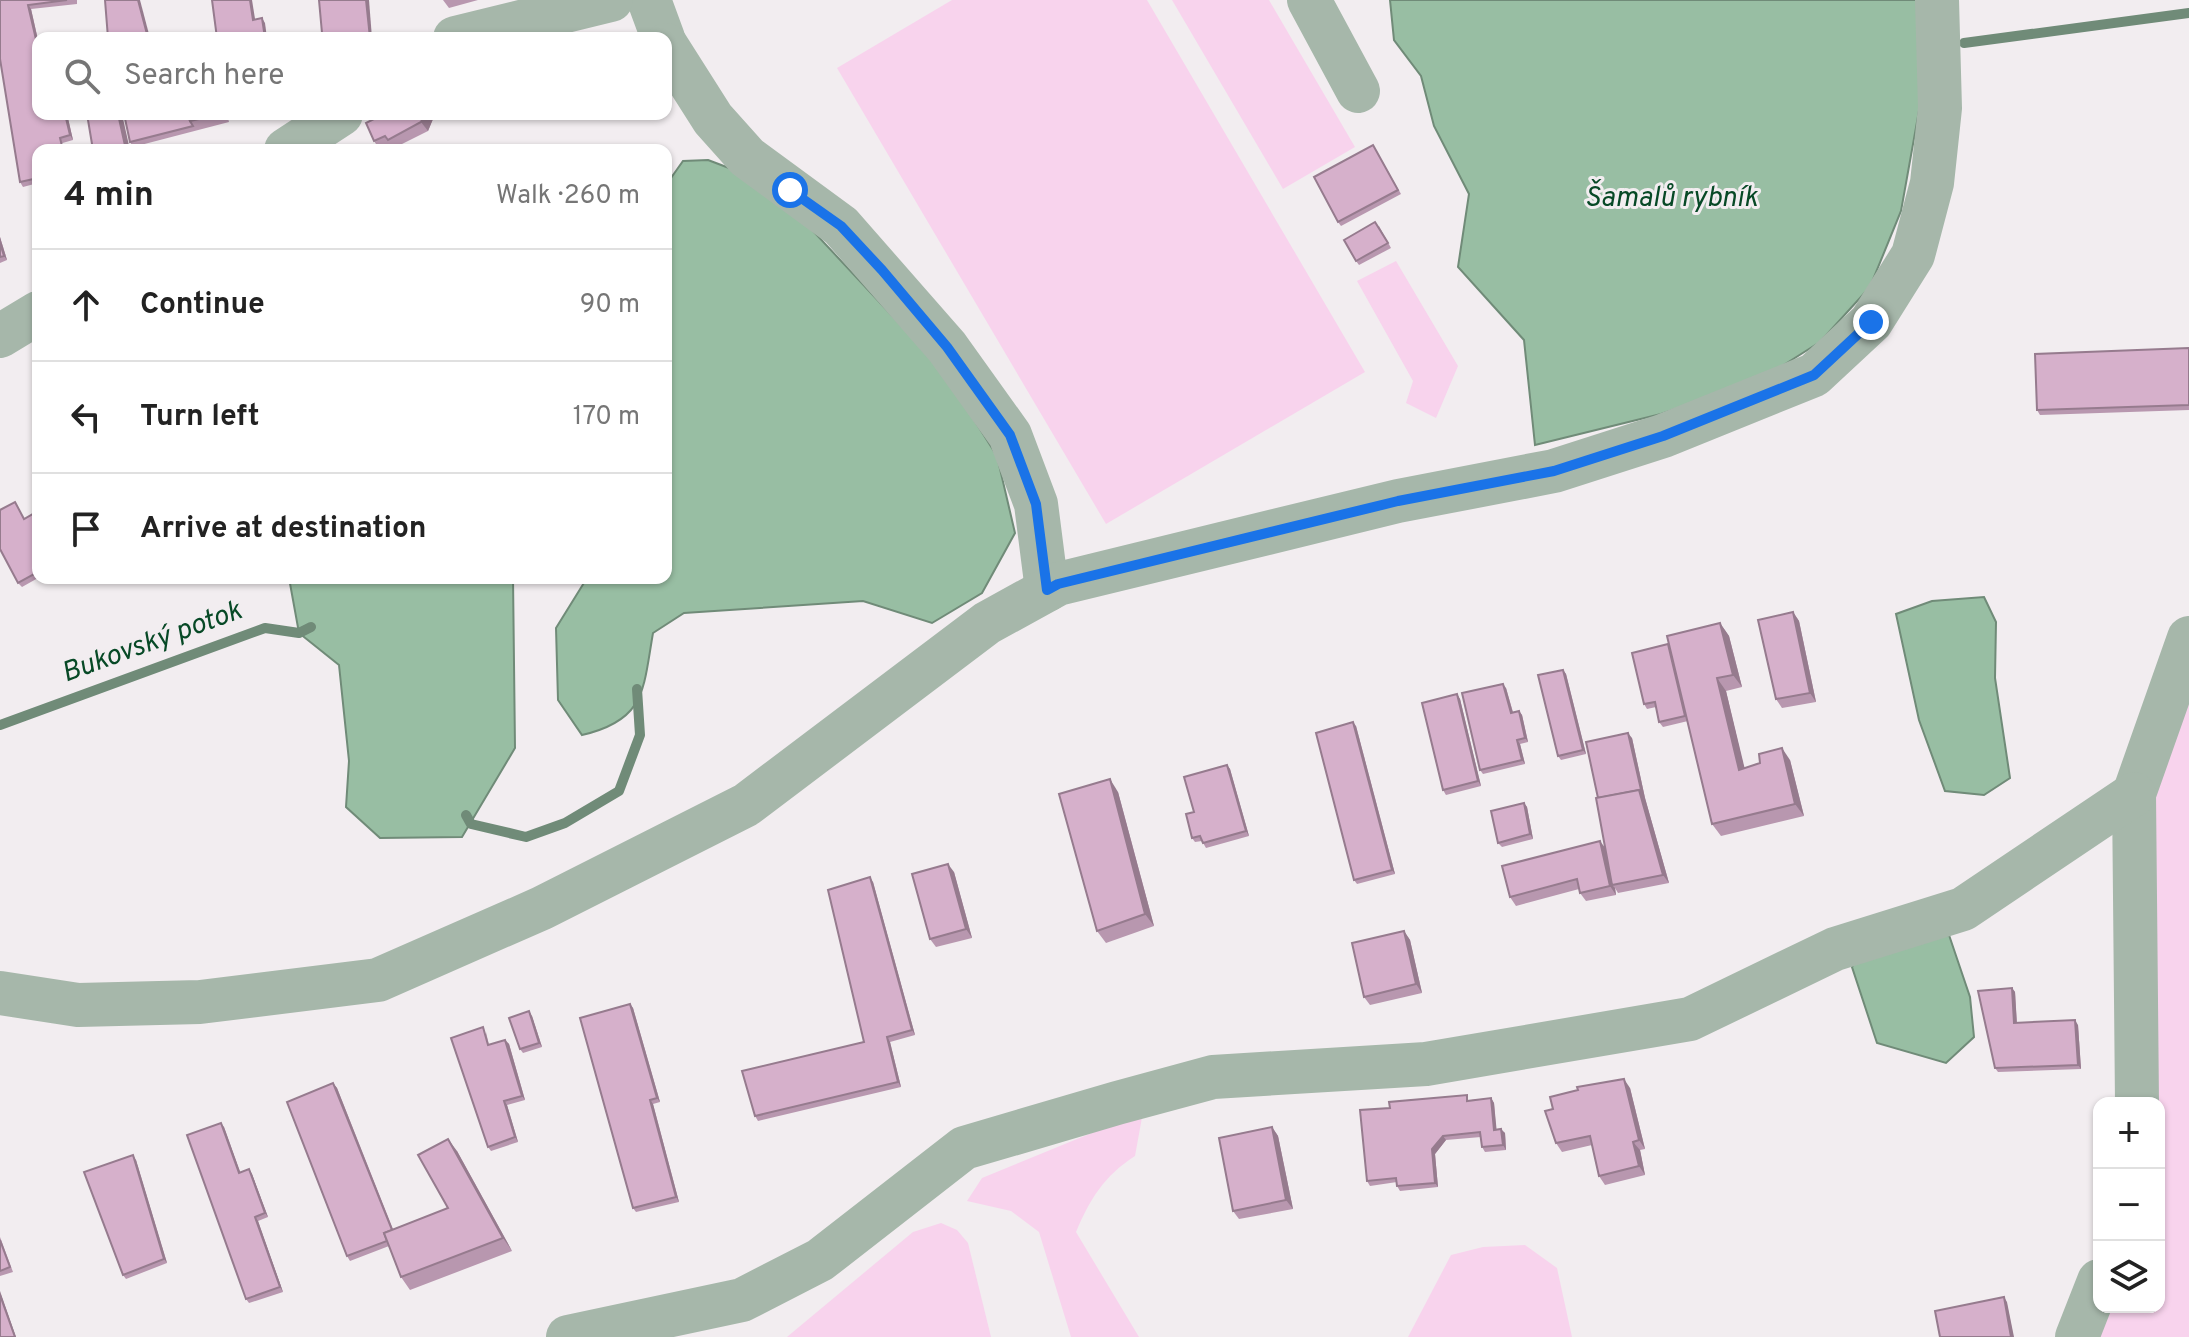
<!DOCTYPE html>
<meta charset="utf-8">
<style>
body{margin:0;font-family:Overpass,sans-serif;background:#f2f2f2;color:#222}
.controls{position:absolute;right:24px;bottom:24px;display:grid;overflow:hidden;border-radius:16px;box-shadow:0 2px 6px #0004}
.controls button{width:72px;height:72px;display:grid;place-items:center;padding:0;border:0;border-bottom:2px solid #e0e0e0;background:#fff;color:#222;font:40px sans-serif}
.stop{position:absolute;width:24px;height:24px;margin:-18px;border:6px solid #1a73e8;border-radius:50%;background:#fff}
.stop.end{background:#1a73e8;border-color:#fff;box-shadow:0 2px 8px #0008}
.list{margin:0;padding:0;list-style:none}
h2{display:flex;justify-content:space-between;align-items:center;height:104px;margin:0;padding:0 32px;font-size:34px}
h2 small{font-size:26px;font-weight:400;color:#767676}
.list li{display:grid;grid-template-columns:52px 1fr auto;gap:24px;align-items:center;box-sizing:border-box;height:112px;padding:0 32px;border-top:2px solid #e0e0e0}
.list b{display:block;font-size:30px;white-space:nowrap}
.list em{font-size:26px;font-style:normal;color:#767676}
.icon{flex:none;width:44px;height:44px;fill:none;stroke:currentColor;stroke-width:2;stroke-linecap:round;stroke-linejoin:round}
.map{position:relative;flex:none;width:2189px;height:1337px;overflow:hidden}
.search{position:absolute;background:#fff;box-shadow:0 2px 6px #0004;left:32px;top:32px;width:640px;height:88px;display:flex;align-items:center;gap:20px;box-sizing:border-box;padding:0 28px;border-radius:16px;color:#767676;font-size:30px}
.panel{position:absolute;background:#fff;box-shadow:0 2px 6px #0004;left:32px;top:144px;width:640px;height:440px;border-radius:16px}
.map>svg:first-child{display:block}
</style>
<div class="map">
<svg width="2189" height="1337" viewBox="0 0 2189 1337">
<rect width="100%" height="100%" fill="#f2edf0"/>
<g fill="#f8d3ed">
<polygon points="952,0 1147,0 1365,372 1106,524 837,68"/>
<polygon points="1172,0 1269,0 1355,147 1283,189"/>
<polygon points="1396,261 1458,366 1436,418 1406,403 1413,381 1357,281"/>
<polygon points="2189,618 2189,1337 2094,1337 2103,1307 2159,1307 2159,1103 2129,1103 2145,787"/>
<path d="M1143 1112 1135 1156C1104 1176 1090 1199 1076 1232L1139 1337H1071L1039 1232 1011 1211 967 1201 982 1178Z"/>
<polygon points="941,1223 957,1230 968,1243 991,1337 787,1337 913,1232"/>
<polygon points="1525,1245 1557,1268 1572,1337 1408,1337 1451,1255 1483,1247"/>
</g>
<g fill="#98bea3" stroke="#708b78" stroke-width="2">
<polygon points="1390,0 1926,0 1931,44 1901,211 1870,287 1820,342 1760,380 1661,414 1535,445 1524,340 1458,267 1469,194 1434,126 1421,76 1394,40"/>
<path d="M708 160 729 168 800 217 942 369 997 456 1015 533 982 593 932 623 863 601 684 613 653 633C643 690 646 720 582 735L558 700 556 628 587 578H666V185L683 161Z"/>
<polygon points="289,578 513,578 515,748 462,837 380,838 346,807 349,761 339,665 299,633"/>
<polygon points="1984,597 1996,622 1995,678 2010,778 1984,795 1945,791 1919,720 1896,614 1932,601"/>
<polygon points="1949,935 1970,997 1974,1037 1946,1063 1877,1043 1852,967 1861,952"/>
</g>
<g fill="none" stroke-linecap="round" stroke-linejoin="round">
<g stroke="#708b78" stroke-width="10">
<polyline points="1964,43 2189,13"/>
<polyline points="0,725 265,628 299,633 311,627"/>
<polyline points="466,815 471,824 526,837 565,823 619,791 640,735 637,689"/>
</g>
<g stroke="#a6b7aa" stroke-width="44">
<polyline points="649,0 663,38"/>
<polyline points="1309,0 1358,91"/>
<polyline points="455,38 611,0"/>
<polyline points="666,45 713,119 747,157 841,226 947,347 1010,435 1036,504 1047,590"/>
<polyline points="286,150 341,114"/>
<polyline points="0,336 38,313"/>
<polyline points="0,993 78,1005 200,1002 378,980 542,908 746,805 987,623 1058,584 1398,501 1554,471 1663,436 1814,375 1871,322 1913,255 1932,183 1940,108 1937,0"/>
<polyline points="2137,1103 2134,794 2189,638"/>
<polyline points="568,1337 742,1300 820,1260 964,1148 1117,1103 1213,1077 1426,1064 1690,1019 1835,949 1963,909 2134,794"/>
<polyline points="2077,1337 2099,1281"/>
</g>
</g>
<g fill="#b897af">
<polygon points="0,0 77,0 77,4 31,9 38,40 38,114 67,114 73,140 38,150 38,183 23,187 20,182"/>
<polygon points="443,0 478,0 449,8"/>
<polygon points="124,114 227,114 229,122 133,147 130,142"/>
<polygon points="433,119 428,131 394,148 391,145 380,150 374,141 366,123"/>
<polygon points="1373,145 1401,194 1341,226 1338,222"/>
<polygon points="1379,226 1391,248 1359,265 1356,261"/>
<polygon points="0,237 7,260 0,263"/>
<polygon points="2189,348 2189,410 2040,415 2037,410"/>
<polygon points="15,502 24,519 38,511 38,578 22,587 18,583"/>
<polygon points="1793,612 1799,621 1816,702 1782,708 1776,699"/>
<polygon points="1720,623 1729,636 1742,687 1726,691 1744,768 1790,760 1804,816 1721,836 1712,824 1688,721 1663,727 1659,722 1656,707 1647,709 1644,704 1670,647"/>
<polygon points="1563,670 1566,674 1586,754 1561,760 1558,756"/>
<polygon points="1506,688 1513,712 1519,711 1522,715 1528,742 1520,744 1525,764 1483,774 1480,770"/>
<polygon points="1457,694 1460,699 1481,786 1446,795 1443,790"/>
<polygon points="1356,726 1395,874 1357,884 1354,880"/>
<polygon points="1632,738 1645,798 1669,883 1618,893 1615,888 1616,895 1586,901 1580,893 1579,889 1516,906 1510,897 1606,848 1598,798"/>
<polygon points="1227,765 1230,769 1249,836 1206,848 1202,841 1195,842 1192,838 1194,812"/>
<polygon points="1118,792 1154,926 1106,943 1097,931"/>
<polygon points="1524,803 1527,807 1533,839 1502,847 1498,843"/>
<polygon points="954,872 972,938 936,947 930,939"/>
<polygon points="873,882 915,1035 890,1042 901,1087 758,1121 755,1116 864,1042"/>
<polygon points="1404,931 1410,940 1422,993 1370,1005 1364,997"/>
<polygon points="2012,988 2015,992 2017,1023 2078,1025 2081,1069 1998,1072 1995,1068"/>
<polygon points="630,1004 633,1008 660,1102 653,1104 679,1202 636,1212 633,1208"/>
<polygon points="532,1016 542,1047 523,1053 520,1049"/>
<polygon points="486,1032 489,1045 505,1040 509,1044 525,1100 507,1105 518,1142 491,1151 488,1147"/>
<polygon points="333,1083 337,1088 393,1229 448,1208 457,1151 512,1251 410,1290 401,1277 389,1246 350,1261 347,1256"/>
<polygon points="1630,1088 1645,1149 1640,1150 1645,1175 1605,1185 1599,1176 1592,1145 1562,1152 1556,1143"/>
<polygon points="1491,1098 1494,1103 1496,1129 1505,1133 1506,1150 1485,1152 1482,1147 1481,1137 1446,1140 1435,1154 1438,1187 1400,1191 1397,1186 1397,1182 1370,1186 1367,1181 1390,1108"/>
<polygon points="224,1127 240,1172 249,1169 252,1174 268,1217 258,1221 283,1292 249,1303 246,1299"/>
<polygon points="1272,1127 1278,1136 1293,1209 1239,1219 1233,1211"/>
<polygon points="136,1160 167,1263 126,1279 123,1275"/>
<polygon points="0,1237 13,1272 0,1276"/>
</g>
<g fill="#967b8e">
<polygon points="138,0 140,0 150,38 148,38"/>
<polygon points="250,0 252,0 256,25 253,20"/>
<polygon points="366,0 369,0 372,38 370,38"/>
<polygon points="28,5 31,9 38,40 38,48"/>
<polygon points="262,18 265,23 267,38 265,38"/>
<polygon points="65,114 67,114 73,140 70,135"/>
<polygon points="118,114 122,114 130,150 126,150"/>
<polygon points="425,114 431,114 433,119 428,131 421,122"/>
<polygon points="0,237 7,260 4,256 0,243"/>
<polygon points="1793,612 1799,621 1816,702 1810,693"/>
<polygon points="1720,623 1729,636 1742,687 1733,675"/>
<polygon points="1668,644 1671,648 1688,721 1685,716"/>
<polygon points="1563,670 1566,674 1586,754 1583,750"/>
<polygon points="1717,678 1726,691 1748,782 1739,770"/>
<polygon points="1503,684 1506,688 1514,717 1511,713"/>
<polygon points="1457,694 1460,699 1481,786 1478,781"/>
<polygon points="1519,711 1522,715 1528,742 1525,738"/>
<polygon points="1353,722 1356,726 1395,874 1392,870"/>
<polygon points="1628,733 1632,738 1645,798 1669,883 1663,875 1639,790"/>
<polygon points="1517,740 1520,744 1525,764 1522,760"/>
<polygon points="1782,748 1790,760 1804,816 1795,804"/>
<polygon points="1227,765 1230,769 1249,836 1246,831"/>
<polygon points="1110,779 1118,792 1154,926 1145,914"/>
<polygon points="1524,803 1527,807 1533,839 1530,834"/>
<polygon points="1600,841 1606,849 1612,885 1615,888 1616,895 1610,886"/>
<polygon points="948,864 954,872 972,938 966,929"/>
<polygon points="870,877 873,882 915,1035 912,1030"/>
<polygon points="1404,931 1410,940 1422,993 1416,984"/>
<polygon points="2012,988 2015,992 2017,1027 2014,1023"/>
<polygon points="630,1004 633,1008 660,1102 657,1098"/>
<polygon points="529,1011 532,1016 542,1047 539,1043"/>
<polygon points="2075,1020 2078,1025 2081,1069 2078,1065"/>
<polygon points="887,1037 890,1042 901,1087 898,1082"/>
<polygon points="505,1040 509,1044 525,1100 522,1096"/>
<polygon points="1624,1079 1630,1088 1645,1149 1639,1140"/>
<polygon points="333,1083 337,1088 398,1243 395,1238"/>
<polygon points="1491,1098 1494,1103 1497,1134 1494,1130"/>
<polygon points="650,1100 653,1104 679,1202 676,1197"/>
<polygon points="504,1101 507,1105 518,1142 515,1137"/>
<polygon points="221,1123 224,1127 242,1177 239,1173"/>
<polygon points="1272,1127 1278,1136 1293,1209 1286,1200"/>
<polygon points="1501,1129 1505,1133 1506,1150 1503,1145"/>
<polygon points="1443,1136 1446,1140 1435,1154 1438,1187 1435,1183 1432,1149"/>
<polygon points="448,1139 457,1151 512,1251 503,1238"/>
<polygon points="1633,1142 1640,1150 1645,1175 1639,1166"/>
<polygon points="133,1155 136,1160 167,1263 164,1259"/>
<polygon points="249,1169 252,1174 268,1217 265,1213"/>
<polygon points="255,1217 258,1221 283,1292 280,1287"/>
<polygon points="0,1291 16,1337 15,1337 0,1295"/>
<polygon points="2004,1297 2007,1302 2014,1337 2011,1337"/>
</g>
<g fill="#d6b0cb" stroke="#967b8e" stroke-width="2">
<polygon points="0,0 67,0 28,5 38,48 38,114 65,114 70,135 60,138 63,150 38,150 38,178 20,182 0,59"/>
<polygon points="105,0 138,0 148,38 108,38"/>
<polygon points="212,0 250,0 253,20 262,18 265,38 217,38"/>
<polygon points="319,0 366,0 370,38 308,38 308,35 322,33"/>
<polygon points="87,114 118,114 126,150 93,150"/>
<polygon points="124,114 188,114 190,121 193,126 130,142"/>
<polygon points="188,114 221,114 190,121"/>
<polygon points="375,114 425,114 421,122 388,140 385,136 374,141 366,123 376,118"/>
<polygon points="1373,145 1398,190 1338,222 1314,177"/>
<polygon points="1375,222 1388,243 1356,261 1344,240"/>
<polygon points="0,243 4,256 0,257"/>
<polygon points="2189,348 2189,405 2037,410 2035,354"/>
<polygon points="15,502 24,519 38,511 38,572 18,583 0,549 0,510"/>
<polygon points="1793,612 1810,693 1776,699 1758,620"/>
<polygon points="1720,623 1733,675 1717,678 1739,770 1760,763 1759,754 1782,748 1795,804 1712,824 1667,636"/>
<polygon points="1668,644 1685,716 1659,722 1655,702 1644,704 1632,653"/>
<polygon points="1563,670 1583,750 1558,756 1538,675"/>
<polygon points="1503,684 1511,713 1519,711 1525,738 1517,740 1522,760 1480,770 1462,693"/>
<polygon points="1457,694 1478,781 1443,790 1422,703"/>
<polygon points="1353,722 1392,870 1354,880 1316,733"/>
<polygon points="1628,733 1642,794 1639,790 1598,798 1586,742"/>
<polygon points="1227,765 1246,831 1203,843 1200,836 1192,838 1186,814 1194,812 1184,777"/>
<polygon points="1110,779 1145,914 1097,931 1059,794"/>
<polygon points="1639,790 1663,875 1612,885 1596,798"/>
<polygon points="1524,803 1530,834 1498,843 1491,811"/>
<polygon points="1600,841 1610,886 1580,893 1577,879 1510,897 1502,866"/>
<polygon points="948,864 966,929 930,939 912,874"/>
<polygon points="870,877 912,1030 887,1037 898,1082 755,1116 742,1071 864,1042 828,890"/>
<polygon points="1404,931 1416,984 1364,997 1352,943"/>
<polygon points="2012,988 2014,1023 2075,1020 2078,1065 1995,1068 1978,991"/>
<polygon points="630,1004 657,1098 650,1100 676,1197 633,1208 580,1018"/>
<polygon points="529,1011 539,1043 520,1049 509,1018"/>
<polygon points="483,1027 488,1045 505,1040 522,1096 504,1101 515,1137 488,1147 451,1038"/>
<polygon points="1624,1079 1639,1140 1633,1142 1639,1166 1599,1176 1590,1136 1556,1143 1545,1111 1553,1109 1550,1097 1578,1090 1577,1087"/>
<polygon points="333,1083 392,1230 384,1233 387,1241 347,1256 287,1102"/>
<polygon points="1467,1095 1467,1101 1491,1098 1494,1130 1501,1129 1503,1145 1482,1147 1480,1132 1443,1136 1432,1149 1435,1183 1397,1186 1396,1178 1367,1181 1360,1110 1390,1108 1389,1102"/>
<polygon points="221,1123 239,1173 249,1169 265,1213 255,1217 280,1287 246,1299 187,1135"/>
<polygon points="1272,1127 1286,1200 1233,1211 1219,1138"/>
<polygon points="448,1139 503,1238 401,1277 384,1233 448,1208 418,1155"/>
<polygon points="133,1155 164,1259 123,1275 84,1172"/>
<polygon points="0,1240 10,1267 0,1271"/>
<polygon points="0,1295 15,1337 0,1337"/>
<polygon points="2004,1297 2011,1337 1940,1337 1935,1311"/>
</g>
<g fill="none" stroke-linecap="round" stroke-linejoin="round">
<polyline stroke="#1a73e8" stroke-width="10" points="790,190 841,226 882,270 947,347 1010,435 1036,504 1047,590 1058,584 1398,501 1554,471 1663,436 1814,375 1871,322"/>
</g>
<g text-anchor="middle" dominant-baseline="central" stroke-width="6" stroke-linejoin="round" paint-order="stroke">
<g font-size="28" font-style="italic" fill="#074926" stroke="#f2edf0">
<text x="1671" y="199">Šamalů rybník</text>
<text transform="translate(152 643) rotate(-20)">Bukovský potok</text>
</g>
</g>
</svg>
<div class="controls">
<button>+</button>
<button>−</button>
<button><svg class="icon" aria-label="layers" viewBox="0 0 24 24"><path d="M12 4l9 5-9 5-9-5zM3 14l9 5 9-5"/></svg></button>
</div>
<div class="stop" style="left:790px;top:190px"></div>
<div class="stop end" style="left:1871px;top:322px"></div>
<div class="search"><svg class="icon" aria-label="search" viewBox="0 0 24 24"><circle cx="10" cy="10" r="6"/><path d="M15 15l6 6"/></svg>Search here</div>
<section class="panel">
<h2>4 min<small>Walk · 260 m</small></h2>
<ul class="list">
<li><svg class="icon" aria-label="ahead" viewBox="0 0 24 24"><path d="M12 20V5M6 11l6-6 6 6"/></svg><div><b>Continue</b></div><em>90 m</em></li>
<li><svg class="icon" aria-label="left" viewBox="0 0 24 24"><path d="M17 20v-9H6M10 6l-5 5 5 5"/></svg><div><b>Turn left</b></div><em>170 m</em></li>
<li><svg class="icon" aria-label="arrive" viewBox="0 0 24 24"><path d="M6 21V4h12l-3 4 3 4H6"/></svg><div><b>Arrive at destination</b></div></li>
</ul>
</section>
</div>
